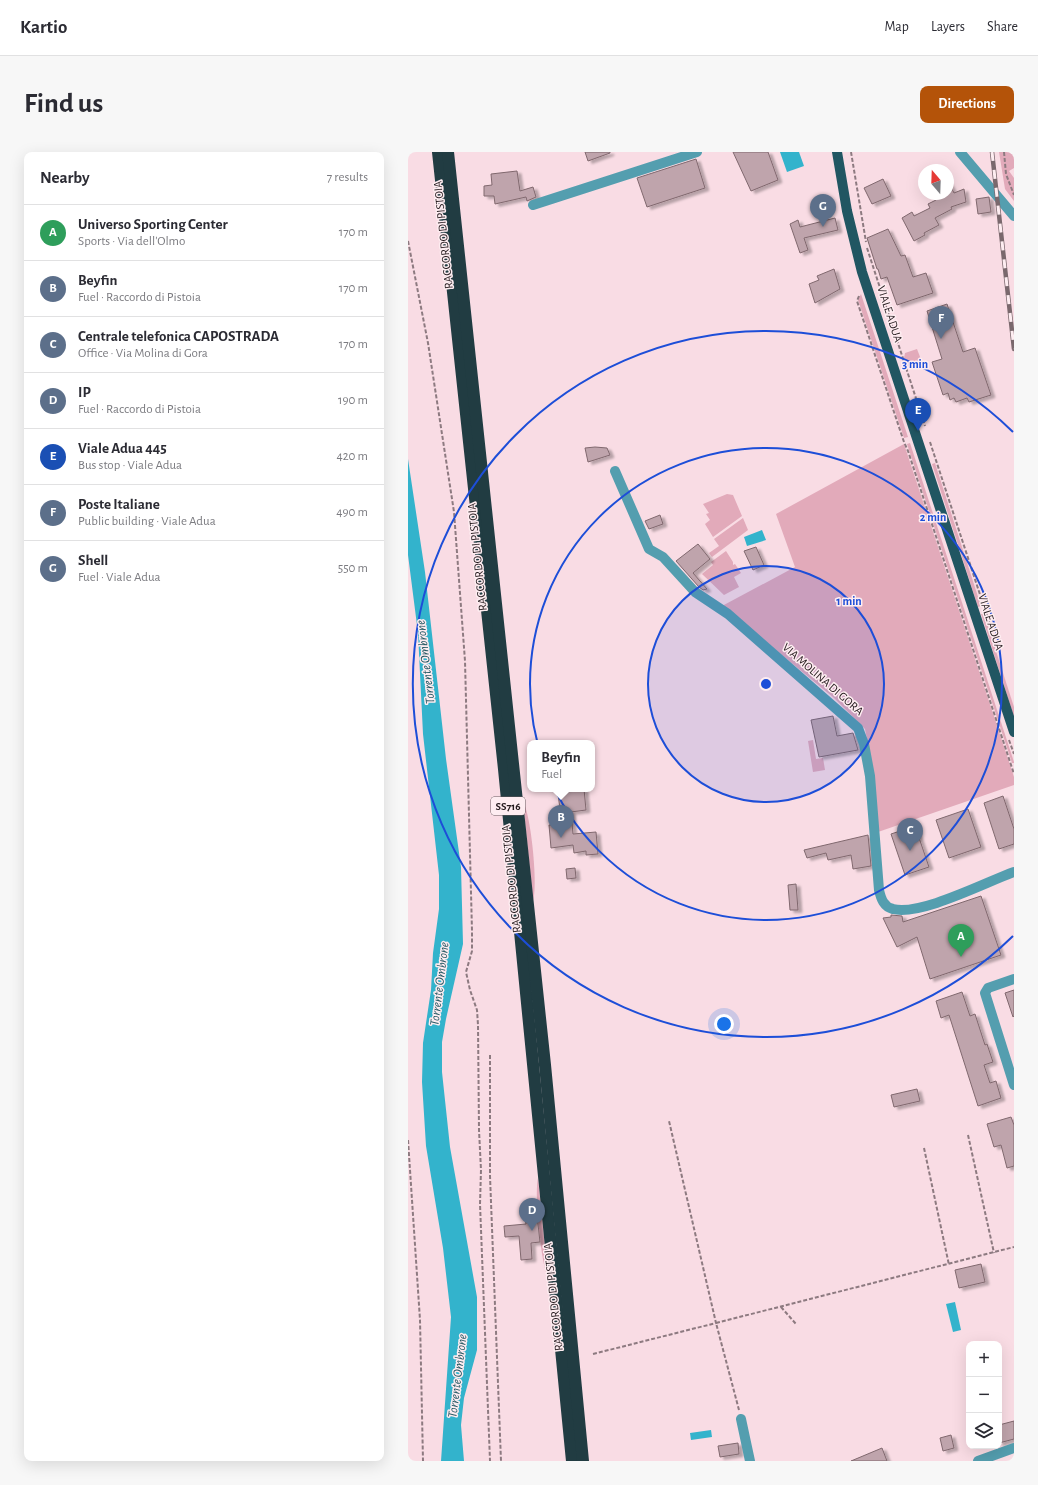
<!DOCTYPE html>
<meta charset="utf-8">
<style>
body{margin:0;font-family:"Alegreya Sans",sans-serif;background:#f7f7f7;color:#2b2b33}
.controls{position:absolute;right:12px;bottom:12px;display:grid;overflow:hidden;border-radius:8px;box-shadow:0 4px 16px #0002}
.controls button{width:36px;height:36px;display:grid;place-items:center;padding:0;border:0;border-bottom:1px solid #e1e1e2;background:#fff;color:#2b2b33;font:20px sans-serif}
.compass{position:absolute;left:510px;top:12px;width:36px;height:36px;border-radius:50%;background:#fff;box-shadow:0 4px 16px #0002;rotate:341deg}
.you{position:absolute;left:316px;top:872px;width:14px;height:14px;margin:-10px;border:3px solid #fff;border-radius:50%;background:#1a73e8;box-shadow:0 0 0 6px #1a73e833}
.badge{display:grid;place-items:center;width:26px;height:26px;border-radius:50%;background:#b45309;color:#fff;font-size:13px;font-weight:700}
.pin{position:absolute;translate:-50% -33px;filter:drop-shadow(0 1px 2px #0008)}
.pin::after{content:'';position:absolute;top:21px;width:14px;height:12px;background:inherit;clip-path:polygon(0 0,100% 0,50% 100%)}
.popup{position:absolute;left:119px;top:588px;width:68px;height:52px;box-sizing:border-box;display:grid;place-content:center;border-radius:8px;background:#fff;filter:drop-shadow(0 1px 3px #0005);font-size:13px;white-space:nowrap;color:#7c7c81}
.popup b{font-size:15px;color:#2b2b33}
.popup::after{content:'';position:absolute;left:50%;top:100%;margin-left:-8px;border:8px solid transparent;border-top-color:#fff}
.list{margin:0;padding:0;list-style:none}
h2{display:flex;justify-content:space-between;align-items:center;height:52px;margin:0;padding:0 16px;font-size:17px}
h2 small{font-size:13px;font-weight:400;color:#7c7c81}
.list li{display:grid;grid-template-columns:26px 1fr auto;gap:12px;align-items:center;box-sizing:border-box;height:56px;padding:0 16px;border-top:1px solid #e1e1e2}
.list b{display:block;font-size:15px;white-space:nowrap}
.list p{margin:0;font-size:13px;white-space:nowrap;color:#7c7c81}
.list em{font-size:13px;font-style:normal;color:#7c7c81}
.icon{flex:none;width:22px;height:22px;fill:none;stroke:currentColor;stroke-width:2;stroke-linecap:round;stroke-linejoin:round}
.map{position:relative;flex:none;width:606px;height:1309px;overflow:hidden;border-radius:8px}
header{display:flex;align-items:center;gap:24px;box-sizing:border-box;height:56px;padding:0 20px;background:#fff;border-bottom:1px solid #e1e1e2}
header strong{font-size:19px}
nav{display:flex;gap:22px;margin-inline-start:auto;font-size:14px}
.intro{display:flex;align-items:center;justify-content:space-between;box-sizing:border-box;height:96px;padding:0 24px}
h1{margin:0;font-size:28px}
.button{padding:10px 18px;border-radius:8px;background:#b45309;color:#fff;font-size:14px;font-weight:700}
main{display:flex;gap:24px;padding:0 24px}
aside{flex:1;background:#fff;border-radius:8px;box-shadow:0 4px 16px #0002}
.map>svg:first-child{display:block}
</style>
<header>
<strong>Kartio</strong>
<nav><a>Map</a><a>Layers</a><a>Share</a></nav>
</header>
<div class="intro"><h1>Find us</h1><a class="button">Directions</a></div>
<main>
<aside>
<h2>Nearby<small>7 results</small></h2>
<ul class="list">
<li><span class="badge" style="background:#2e9e5b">A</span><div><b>Universo Sporting Center</b><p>Sports · Via dell'Olmo</p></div><em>170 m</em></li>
<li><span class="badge" style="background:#5c6f8a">B</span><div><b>Beyfin</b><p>Fuel · Raccordo di Pistoia</p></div><em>170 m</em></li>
<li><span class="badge" style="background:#5c6f8a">C</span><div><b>Centrale telefonica CAPOSTRADA</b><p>Office · Via Molina di Gora</p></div><em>170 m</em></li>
<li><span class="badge" style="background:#5c6f8a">D</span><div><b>IP</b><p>Fuel · Raccordo di Pistoia</p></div><em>190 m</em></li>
<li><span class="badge" style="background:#1a4fb4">E</span><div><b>Viale Adua 445</b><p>Bus stop · Viale Adua</p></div><em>420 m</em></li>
<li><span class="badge" style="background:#5c6f8a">F</span><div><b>Poste Italiane</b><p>Public building · Viale Adua</p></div><em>490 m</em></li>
<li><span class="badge" style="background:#5c6f8a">G</span><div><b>Shell</b><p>Fuel · Viale Adua</p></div><em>550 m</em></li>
</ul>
</aside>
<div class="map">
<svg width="606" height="1309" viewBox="0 0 606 1309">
<defs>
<filter id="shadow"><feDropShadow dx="4" dy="2.5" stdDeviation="1" flood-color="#0004"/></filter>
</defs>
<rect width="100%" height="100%" fill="#f9dce4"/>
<g fill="#e2aaba">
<polygon points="591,0 606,0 606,16 601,19 606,26 606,49 597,37"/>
<polygon points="453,142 500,285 496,286 450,148"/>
<polygon points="509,197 514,210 499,215 496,206 497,201"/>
<polygon points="502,291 606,610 606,611 604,611 499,292"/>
<polygon points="496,292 606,625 606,633 470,680 466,623 457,577 426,546 314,454 387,415 368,362"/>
<polygon points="527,311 573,454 570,455 524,312"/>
<polygon points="319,342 325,343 334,364 305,385 297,372 302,368 298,362 301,361 295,352"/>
<polygon points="335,366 340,378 304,405 301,401 311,394 306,387"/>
<polygon points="318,399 325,410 325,413 327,412 333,421 326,425 331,435 316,443 294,422 305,413 303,410"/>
<polygon points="573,462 576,462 606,555 606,565"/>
<polygon points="405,588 408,607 415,606 417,618 405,620 400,589"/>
<path d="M115 650C123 662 130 734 125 748Z"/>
<path d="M130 1026 140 1126C133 1112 126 1042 130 1026Z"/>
</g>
<g fill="#33b3cc">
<polygon points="372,0 391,0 396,14 379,20"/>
<polygon points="0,307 17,420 38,607 53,715 55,792 38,867 34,890 34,920 42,995 69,1145 69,1198 56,1246 53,1273 56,1309 33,1309 43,1165 35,1096 18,994 14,930 15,891 23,838 25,801 31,757 31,723 15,582 10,481 0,403"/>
<polygon points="354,378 358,388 339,394 336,385"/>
<polygon points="547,1150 553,1178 545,1180 538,1152"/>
<polygon points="303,1278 304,1285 283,1288 282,1281"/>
</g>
<g fill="#bfa4ac" stroke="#80686e" filter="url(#shadow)">
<polygon points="177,0 202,0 202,1 180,9"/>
<polygon points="325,0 360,0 370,28 343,39"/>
<polygon points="288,7 297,36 239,55 229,26"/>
<polygon points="109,19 112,39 125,35 128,45 119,49 118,45 87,52 86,44 76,44 76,34 84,33 83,22"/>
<polygon points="475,27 483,44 464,52 456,36"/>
<polygon points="540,29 546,41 556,37 558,50 543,55 544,57 527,66 531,73 516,81 517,83 506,89 494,66 504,60 506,64 522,56 520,52 528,48 525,42 540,42"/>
<polygon points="581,45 583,60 570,62 568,47"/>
<polygon points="427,66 430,78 396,86 400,98 392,101 382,72 390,68 392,75"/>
<polygon points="480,77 493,104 497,103 505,125 518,121 525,141 489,153 479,125 473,127 470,117 469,117 459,86"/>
<polygon points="426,117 432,137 407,151 401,132 411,128 409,124"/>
<polygon points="539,152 555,200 567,196 583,243 561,250 559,246 548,250 546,246 542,248 540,241 535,243 524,210 534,207 519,159"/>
<polygon points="187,295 199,296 202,303 180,310 177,296"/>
<polygon points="252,363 255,372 241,377 237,369"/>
<polygon points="290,392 302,407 285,421 299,437 295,438 291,435 268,409"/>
<polygon points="348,395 356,413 345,418 336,399"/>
<polygon points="425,564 429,584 445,581 450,598 411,605 403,568"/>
<polygon points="176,637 178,658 163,660 165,682 188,680 190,702 178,703 178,699 166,701 165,693 143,696 141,673 154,672 150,642 158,641 158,639"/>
<polygon points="595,644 606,677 606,692 591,697 576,651"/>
<polygon points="560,657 573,695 541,706 528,668"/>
<polygon points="507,674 521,715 497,723 483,682"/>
<polygon points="460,683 463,714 445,717 443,703 420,708 418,701 399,706 396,698"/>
<polygon points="167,716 168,726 159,727 158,717"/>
<polygon points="388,732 390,758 382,758 380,733"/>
<polygon points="573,744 593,803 522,827 509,785 489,795 475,766 483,765 483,763 494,764 495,770"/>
<polygon points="606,838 606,864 605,865 597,841"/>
<polygon points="554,840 562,864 567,862 577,893 579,892 585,910 576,913 582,931 588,929 593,946 570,954 541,863 533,866 528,849"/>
<polygon points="509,937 512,949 486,955 483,943"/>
<polygon points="603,965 606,973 606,1014 599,1016 593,993 586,995 579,972"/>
<polygon points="129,1063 132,1090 123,1091 124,1107 113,1108 111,1084 97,1085 96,1074 118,1072 117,1065"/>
<polygon points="573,1112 577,1130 551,1136 547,1118"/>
<polygon points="606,1269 606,1287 591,1291 591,1273"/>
<polygon points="543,1283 546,1296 535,1299 532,1286"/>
<polygon points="330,1291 331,1302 312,1305 310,1294"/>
<polygon points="474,1296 479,1309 443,1309"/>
</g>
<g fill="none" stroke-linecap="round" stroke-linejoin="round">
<g stroke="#8d7a80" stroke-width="2" stroke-dasharray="4 2" stroke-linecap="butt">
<polyline points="443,0 458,90"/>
<polyline points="596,0 598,22 606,43"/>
<polyline points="0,89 20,191 46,360 57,509 64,779 64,799 58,820 62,838 69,858 70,873 71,978 73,1018 72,1052 82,1309"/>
<polyline points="459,96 517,274"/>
<polyline points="451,144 449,149 496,290 500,299 606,622"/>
<polyline points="522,290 581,470"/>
<polyline points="601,588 606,602"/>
<polyline points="82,903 82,1024 93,1309"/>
<polyline points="560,983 586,1101"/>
<polyline points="0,988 12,1168 15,1309"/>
<polyline points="516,996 541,1113"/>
<polyline points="373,1155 388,1172"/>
<polyline points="185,1202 308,1171 261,969"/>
<polyline points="331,1258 308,1171 606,1095"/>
</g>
<g stroke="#549eaf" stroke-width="10">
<polyline points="552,0 606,64"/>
<polyline points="125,53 289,0"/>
<path d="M207 319 241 397 255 405 287 440 320 462 450 576 456 592 462 624 471 738C473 747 476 755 485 757 513 764 578 730 606 720"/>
<polyline points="606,827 580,836 577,841 606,933"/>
<polyline points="333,1267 342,1309"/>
<polyline points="570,1309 606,1296"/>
</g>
<polyline stroke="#215662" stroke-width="10" points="429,0 439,59 454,120 606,580"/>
<g stroke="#213c42" stroke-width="12">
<polyline points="30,0 96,617 164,1309"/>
<polyline points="40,0 137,913 175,1309"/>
</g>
<defs>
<polyline id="rail" points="584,0 606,197"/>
</defs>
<use href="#rail" stroke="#7a686d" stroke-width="4.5"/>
<use href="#rail" stroke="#feedf1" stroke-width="3" stroke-dasharray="9" stroke-linecap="butt"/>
</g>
<circle cx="358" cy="532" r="118" fill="#1d4ed8" fill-opacity=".12"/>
<g fill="none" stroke="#1d4ed8" stroke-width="2">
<circle cx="358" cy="532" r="118"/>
<circle cx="358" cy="532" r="236"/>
<path d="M605 784A353 353 0 1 1 605 280"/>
</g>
<g text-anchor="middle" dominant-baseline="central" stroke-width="3" stroke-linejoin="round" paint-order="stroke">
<rect fill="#feedf1" stroke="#65595d" stroke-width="1" x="83" y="645" width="34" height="18" rx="3"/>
<g font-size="11" font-weight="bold" fill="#241a1d">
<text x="100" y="654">SS716</text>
</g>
<g font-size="12" fill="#241a1d" stroke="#feedf1">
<text transform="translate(35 83) rotate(-96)">RACCORDO DI PISTOIA</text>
<text transform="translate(482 162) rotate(72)">VIALE ADUA</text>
<text transform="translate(69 405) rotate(-96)">RACCORDO DI PISTOIA</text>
<text transform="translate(583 470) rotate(72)">VIALE ADUA</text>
<text transform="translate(415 527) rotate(41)">VIA MOLINA DI GORA</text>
<text transform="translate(103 727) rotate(-96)">RACCORDO DI PISTOIA</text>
<text transform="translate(145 1145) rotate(-96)">RACCORDO DI PISTOIA</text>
</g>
<g font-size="13" font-style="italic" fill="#245762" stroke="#feedf1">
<text transform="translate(18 510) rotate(-97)">Torrente Ombrone</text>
<text transform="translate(32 832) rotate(-83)">Torrente Ombrone</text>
<text transform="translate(50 1224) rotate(-83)">Torrente Ombrone</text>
</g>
</g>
<circle cx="358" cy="532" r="6" fill="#1d4ed8" stroke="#feedf1" stroke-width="2"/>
<g font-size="12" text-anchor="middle" font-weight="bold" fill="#1d4ed8" stroke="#feedf1" stroke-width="3" stroke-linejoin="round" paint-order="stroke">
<text x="507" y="216">3 min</text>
<text x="525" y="369">2 min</text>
<text x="441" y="453">1 min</text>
</g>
</svg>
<div class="controls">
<button>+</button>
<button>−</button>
<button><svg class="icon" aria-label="layers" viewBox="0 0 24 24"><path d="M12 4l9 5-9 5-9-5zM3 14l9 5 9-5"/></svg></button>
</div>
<svg class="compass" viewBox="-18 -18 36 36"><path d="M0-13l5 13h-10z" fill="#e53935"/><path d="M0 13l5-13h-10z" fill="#7c7c81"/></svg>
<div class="you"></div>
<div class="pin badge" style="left:553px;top:805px;background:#2e9e5b">A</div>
<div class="pin badge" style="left:153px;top:686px;background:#5c6f8a">B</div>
<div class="popup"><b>Beyfin</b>Fuel</div>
<div class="pin badge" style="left:502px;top:699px;background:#5c6f8a">C</div>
<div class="pin badge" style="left:124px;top:1079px;background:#5c6f8a">D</div>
<div class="pin badge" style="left:510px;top:279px;background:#1a4fb4">E</div>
<div class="pin badge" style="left:533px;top:187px;background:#5c6f8a">F</div>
<div class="pin badge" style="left:415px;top:75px;background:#5c6f8a">G</div>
</div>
</main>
